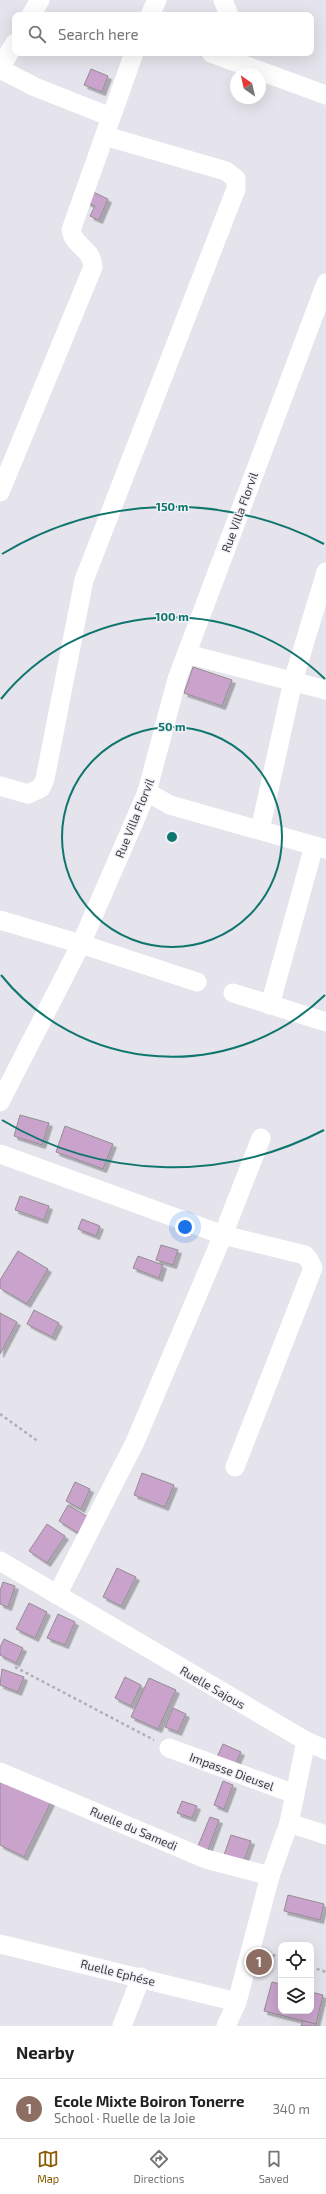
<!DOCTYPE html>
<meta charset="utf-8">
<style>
body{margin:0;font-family:"Exo 2",sans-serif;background:#f2f2f2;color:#222}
.controls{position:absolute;right:12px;bottom:12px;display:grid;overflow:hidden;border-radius:8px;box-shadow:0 4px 16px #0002}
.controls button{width:36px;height:36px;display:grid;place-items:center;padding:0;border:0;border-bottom:1px solid #e0e0e0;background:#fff;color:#222;font:20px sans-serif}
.compass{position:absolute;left:230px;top:68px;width:36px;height:36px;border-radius:50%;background:#fff;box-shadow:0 4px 16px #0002;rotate:326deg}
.you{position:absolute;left:185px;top:1227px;width:14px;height:14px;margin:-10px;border:3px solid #fff;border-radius:50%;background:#1a73e8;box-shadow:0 0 0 6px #1a73e833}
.badge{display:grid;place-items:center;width:26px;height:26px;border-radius:50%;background:#895d00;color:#fff;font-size:13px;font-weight:700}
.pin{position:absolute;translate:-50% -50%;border:2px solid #fff;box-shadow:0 1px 4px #0006}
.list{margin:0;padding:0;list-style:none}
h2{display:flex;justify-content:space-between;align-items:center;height:52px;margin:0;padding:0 16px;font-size:17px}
h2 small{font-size:13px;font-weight:400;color:#767676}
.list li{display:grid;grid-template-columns:26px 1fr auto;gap:12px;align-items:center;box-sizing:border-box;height:60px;padding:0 16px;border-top:1px solid #e0e0e0}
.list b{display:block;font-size:15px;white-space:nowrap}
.list p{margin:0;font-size:13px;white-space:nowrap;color:#767676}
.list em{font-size:13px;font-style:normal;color:#767676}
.icon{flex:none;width:22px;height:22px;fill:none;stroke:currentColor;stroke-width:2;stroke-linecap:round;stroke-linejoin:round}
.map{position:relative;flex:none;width:326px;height:2026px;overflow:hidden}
.search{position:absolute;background:#fff;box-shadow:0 4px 16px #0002;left:12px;right:12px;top:12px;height:44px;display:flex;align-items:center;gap:10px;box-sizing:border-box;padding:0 14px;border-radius:8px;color:#767676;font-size:15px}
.sheet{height:112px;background:#fff}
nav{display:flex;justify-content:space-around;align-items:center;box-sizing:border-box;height:56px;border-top:1px solid #e0e0e0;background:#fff;font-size:11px;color:#767676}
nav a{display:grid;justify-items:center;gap:2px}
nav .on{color:#895d00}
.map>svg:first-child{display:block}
</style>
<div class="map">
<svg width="326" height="2026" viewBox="0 0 326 2026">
<defs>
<filter id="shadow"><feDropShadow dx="3.5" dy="3.5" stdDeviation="0" flood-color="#0004"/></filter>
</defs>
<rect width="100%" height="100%" fill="#e5e3eb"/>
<g fill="#c9a3cb" stroke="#938d93" filter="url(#shadow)">
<polygon points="91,69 108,76 102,92 84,85"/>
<polygon points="91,191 108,199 99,220 90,216 95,206 86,202"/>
<polygon points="193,667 232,680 222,706 184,693"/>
<polygon points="20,1115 49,1123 42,1145 14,1136"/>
<polygon points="65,1126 113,1144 103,1169 56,1152"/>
<polygon points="20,1196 49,1206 44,1220 15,1210"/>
<polygon points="82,1219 100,1226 96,1236 78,1229"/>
<polygon points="161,1245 178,1250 173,1265 156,1260"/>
<polygon points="18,1251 48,1269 27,1304 0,1288 0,1280"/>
<polygon points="138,1256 163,1265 159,1278 133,1268"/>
<polygon points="34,1310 59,1323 52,1337 27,1324"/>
<polygon points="0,1313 17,1322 0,1354"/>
<polygon points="142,1473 174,1485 165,1507 134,1495"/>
<polygon points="75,1482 90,1489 81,1509 66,1501"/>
<polygon points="68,1505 88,1517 78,1533 59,1521"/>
<polygon points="47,1524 65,1536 47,1563 29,1551"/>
<polygon points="117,1568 136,1577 121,1606 103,1597"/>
<polygon points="3,1582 15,1586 8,1607 0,1604 0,1591"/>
<polygon points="29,1603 47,1612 35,1638 16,1629"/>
<polygon points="58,1614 75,1622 65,1645 47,1638"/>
<polygon points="4,1639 23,1648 16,1663 0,1655 0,1647"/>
<polygon points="2,1669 24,1677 18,1692 0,1685"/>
<polygon points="125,1677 141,1685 131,1706 115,1698"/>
<polygon points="149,1678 176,1690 158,1729 131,1717"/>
<polygon points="173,1708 186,1714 178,1732 165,1727"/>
<polygon points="223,1744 241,1752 235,1765 217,1757"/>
<polygon points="0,1775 53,1798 24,1857 0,1845"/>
<polygon points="223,1781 233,1785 224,1809 214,1805"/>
<polygon points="182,1801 197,1806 192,1818 177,1813"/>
<polygon points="210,1817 219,1820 208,1850 198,1846"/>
<polygon points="231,1835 251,1841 244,1861 224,1855"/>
<polygon points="288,1895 324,1904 320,1920 284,1911"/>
<polygon points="272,1982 281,1984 281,2011 311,2011 311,1992 323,1995 316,2024 264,2011"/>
<polygon points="303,2021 316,2024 315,2026 301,2026"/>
</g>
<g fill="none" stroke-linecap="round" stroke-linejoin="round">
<g stroke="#b1afb6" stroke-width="2.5" stroke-dasharray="3 3" stroke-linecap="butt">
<polyline points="0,1414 39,1442"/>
<polyline points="15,1667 154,1740"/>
<polyline points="267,1953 281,1958"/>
<polyline points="311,1967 326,1972"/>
</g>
<g stroke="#fff" stroke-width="19">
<polyline points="223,0 229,15"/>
<polyline points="31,15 40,0"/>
<polyline points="150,15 157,0"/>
<polyline points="211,53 326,95"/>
<polyline points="0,68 15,43"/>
<polyline points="0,69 35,87 111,117"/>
<path d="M0 492 93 267C92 248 74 247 71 230L134 53"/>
<polyline points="187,654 326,690"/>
<polyline points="0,786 28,794 41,788 45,779 84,580 236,189 236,179 226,171 105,136"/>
<polyline points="147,792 170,805 326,849"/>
<polyline points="260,830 293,681 326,572"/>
<polyline points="0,920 81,944 197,982"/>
<polyline points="233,993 326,1022"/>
<polyline points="270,1005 314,846"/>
<polyline points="0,1102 81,944 147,792 177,679 326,283"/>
<polyline points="0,1154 223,1235 305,1255 309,1260 313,1268 235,1467"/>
<polyline points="0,1561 306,1741 289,1823 270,1876 237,2002 226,2026"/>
<polyline points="57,1595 135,1442 223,1235 261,1138"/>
<polyline points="306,1741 326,1750"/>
<polyline points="169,1748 295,1794"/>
<polyline points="0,1772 206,1859 270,1876"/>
<polyline points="289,1823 326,1835"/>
<polyline points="0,1944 237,2002"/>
<polyline points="122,2026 141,1977"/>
</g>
</g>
<g fill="none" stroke="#0f766e" stroke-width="2">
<circle cx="172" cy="837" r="110"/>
<path d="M325 995A220 220 0 0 1 1 975M1 699A220 220 0 0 1 325 679"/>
<path d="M324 1130A330 330 0 0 1 2 1120M2 554A330 330 0 0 1 324 544"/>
</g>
<g text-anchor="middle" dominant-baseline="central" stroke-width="3" stroke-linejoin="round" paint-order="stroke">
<g font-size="12" fill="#3d3d40" stroke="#f2f1f8">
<text transform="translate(239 512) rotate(-70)">Rue Villa Florvil</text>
<text transform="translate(134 818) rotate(-68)">Rue Villa Florvil</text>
<text transform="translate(213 1687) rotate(30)">Ruelle Sajous</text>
<text transform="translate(232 1771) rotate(20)">Impasse Dieusel</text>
<text transform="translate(134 1828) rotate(23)">Ruelle du Samedi</text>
<text transform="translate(118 1972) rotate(14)">Ruelle Ephése</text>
</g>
</g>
<circle cx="172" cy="837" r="6" fill="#0f766e" stroke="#f2f1f8" stroke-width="2"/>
<g font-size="12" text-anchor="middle" font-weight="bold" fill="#0f766e" stroke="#f2f1f8" stroke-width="3" stroke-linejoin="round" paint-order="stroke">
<text x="172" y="511">150 m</text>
<text x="172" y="621">100 m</text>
<text x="172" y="731">50 m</text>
</g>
</svg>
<div class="controls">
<button><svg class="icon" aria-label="locate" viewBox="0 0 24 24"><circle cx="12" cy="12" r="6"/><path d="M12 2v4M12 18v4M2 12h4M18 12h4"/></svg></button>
<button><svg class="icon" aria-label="layers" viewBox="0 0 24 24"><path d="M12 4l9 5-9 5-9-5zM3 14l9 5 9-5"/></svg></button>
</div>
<svg class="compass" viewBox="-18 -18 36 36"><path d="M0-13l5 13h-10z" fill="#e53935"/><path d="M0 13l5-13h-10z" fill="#767676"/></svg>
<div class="you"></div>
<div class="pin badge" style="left:259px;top:1962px;background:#8d6e63">1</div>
<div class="search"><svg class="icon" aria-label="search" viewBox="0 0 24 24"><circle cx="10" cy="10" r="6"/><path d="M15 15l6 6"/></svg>Search here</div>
</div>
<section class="sheet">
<h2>Nearby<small></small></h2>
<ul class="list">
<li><span class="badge" style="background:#8d6e63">1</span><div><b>Ecole Mixte Boiron Tonerre</b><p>School · Ruelle de la Joie</p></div><em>340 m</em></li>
</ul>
</section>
<nav>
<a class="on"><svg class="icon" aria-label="map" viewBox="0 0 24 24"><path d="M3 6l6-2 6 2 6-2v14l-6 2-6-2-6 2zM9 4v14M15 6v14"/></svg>Map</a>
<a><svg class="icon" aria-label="directions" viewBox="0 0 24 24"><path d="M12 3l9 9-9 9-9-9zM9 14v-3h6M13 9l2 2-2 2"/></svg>Directions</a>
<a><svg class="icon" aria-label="saved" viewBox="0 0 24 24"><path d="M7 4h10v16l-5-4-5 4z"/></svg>Saved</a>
</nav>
